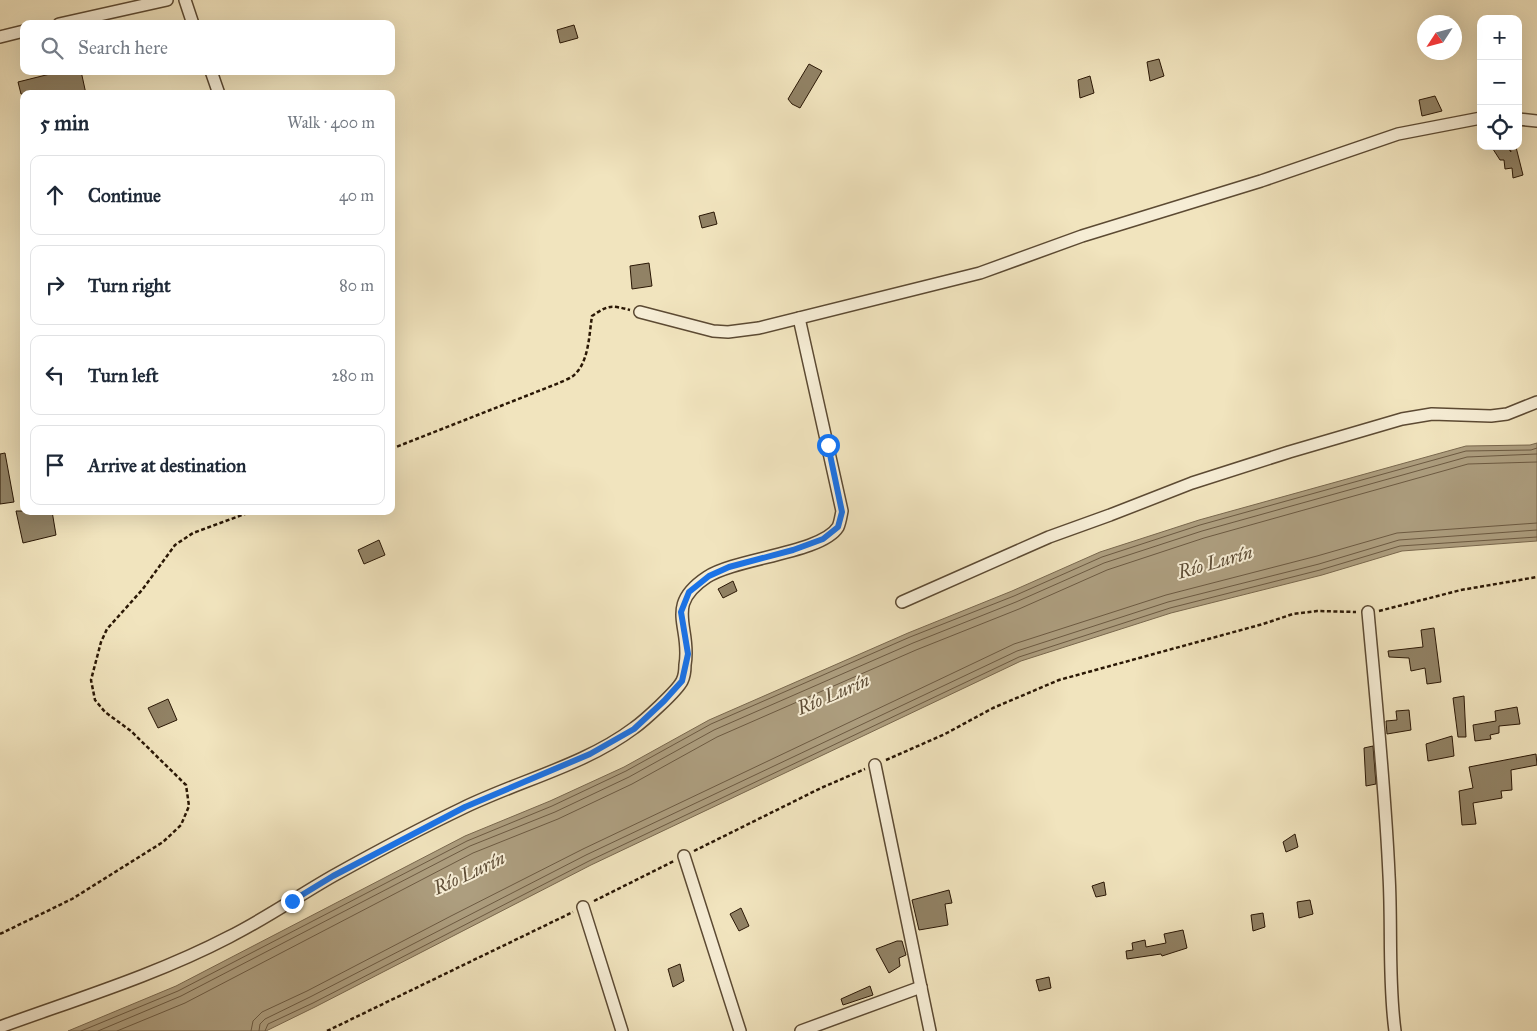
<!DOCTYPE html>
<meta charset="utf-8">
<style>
body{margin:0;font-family:"IM FELL Great Primer",serif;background:#f2f2f3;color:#1f2937}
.controls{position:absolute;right:15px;top:15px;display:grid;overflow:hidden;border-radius:10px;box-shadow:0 5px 20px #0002}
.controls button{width:45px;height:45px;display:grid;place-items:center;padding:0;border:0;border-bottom:1px solid #e0e1e3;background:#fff;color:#1f2937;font:25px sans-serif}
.compass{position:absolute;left:1417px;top:15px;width:45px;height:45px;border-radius:50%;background:#fff;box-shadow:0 5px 20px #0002;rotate:234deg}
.stop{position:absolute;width:15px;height:15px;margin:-11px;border:4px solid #1a73e8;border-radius:50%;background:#fff}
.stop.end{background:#1a73e8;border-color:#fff;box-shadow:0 1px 5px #0008}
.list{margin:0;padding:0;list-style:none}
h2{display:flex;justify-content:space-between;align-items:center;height:65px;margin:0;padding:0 20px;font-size:21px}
h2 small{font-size:16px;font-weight:400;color:#747a83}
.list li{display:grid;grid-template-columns:32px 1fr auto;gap:15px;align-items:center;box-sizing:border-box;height:80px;margin:0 10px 10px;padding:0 10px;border:1px solid #e0e1e3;border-radius:10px}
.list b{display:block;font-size:19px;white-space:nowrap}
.list em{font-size:16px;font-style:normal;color:#747a83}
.icon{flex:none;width:28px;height:28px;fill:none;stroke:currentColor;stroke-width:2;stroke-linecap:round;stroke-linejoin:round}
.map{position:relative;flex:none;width:1537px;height:1031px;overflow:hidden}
.search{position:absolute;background:#fff;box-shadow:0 5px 20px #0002;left:20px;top:20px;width:375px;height:55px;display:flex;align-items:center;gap:12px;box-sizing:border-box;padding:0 18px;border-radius:10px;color:#747a83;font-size:19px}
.panel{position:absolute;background:#fff;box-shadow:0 5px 20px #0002;left:20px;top:90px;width:375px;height:425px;border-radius:10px}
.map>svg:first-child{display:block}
</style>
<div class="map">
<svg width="1537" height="1031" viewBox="0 0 1537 1031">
<rect width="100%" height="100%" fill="#f1e4be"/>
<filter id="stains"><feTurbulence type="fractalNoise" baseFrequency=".004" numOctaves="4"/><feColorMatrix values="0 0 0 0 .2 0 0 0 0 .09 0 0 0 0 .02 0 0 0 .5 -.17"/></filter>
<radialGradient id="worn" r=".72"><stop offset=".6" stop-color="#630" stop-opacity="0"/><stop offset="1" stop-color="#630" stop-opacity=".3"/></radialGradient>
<polygon fill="#ad9e7f" stroke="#79684e" points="1537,443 1537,541 1402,551 1322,575 1171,613 1021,661 591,865 315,1007 266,1031 68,1031 176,986 465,836 550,801 624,767 709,720 908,633 1012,591 1100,552 1199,520 1466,446 1530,445"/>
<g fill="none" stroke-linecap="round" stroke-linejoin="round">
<g stroke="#6c5a42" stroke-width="1">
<polyline points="81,1031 178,991 467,841 552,806 626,771 711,724 910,637 1014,596 1102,557 1200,525 1466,451 1531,450 1537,448"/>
<polyline points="98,1031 181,996 470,846 555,812 629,777 714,730 913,643 1016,602 1104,563 1202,531 1467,457 1537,454"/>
<polyline points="117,1031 185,1003 473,853 558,819 632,784 717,737 916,650 1019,609 1107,570 1204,538 1468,464 1537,462"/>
<polyline points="251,1031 253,1021 262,1012 307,991 451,916 583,849 1014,644 1166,595 1317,556 1397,533 1537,523"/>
<polyline points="259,1031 260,1024 265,1019 310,997 586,855 1017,651 1168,602 1319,564 1399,540 1537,530"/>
<polyline points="265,1031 268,1024 313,1003 589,861 1019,657 1170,608 1320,570 1400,546 1537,537"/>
</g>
</g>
<g fill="#918265" stroke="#2a1705">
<polygon points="574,25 578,38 560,43 557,30"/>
<polygon points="1159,59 1164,76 1150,81 1147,62"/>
<polygon points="809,64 822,71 800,108 792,104 788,99"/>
<polygon points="62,71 81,71 86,94 21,94 18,82"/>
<polygon points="1090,76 1094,93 1080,98 1078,80"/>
<polygon points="1435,96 1442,111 1422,116 1419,100"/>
<polygon points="1491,146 1506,146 1511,152 1510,148 1516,147 1523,175 1513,178 1512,168 1505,169 1504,160 1500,160"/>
<polygon points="714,212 717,224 702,228 699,216"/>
<polygon points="649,263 652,286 632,289 630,266"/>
<polygon points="5,453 14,502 0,504 0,454"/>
<polygon points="16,511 52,511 56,535 23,543"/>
<polygon points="379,540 385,555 364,564 358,550"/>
<polygon points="733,581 737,591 723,598 718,589"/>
<polygon points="1434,628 1441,682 1427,684 1425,668 1411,671 1409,658 1389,657 1388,651 1423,647 1421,630"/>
<polygon points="1464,696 1466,737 1458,737 1453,698"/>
<polygon points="168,699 177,720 158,728 148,708"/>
<polygon points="1517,707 1520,724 1499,726 1499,733 1490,735 1491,739 1475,741 1473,725 1496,721 1495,711"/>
<polygon points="1409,710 1411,730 1387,734 1386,721 1397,720 1396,711"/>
<polygon points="1452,736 1454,756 1428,761 1426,744"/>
<polygon points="1373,746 1376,784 1366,786 1364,748"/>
<polygon points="1536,754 1537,765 1511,770 1512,790 1501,791 1502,798 1473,803 1476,824 1462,825 1459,791 1473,788 1469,767"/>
<polygon points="1295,834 1298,847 1286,852 1283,842"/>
<polygon points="1104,882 1106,895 1096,897 1092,886"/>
<polygon points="949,890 952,903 945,904 948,925 919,930 912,900"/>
<polygon points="1310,900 1313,914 1299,918 1297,902"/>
<polygon points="741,908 749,926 739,931 730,914"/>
<polygon points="1263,913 1265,927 1253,931 1251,915"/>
<polygon points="1183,930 1187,948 1162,956 1161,954 1127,959 1126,951 1133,950 1132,943 1145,940 1146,947 1166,943 1164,934"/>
<polygon points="897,941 902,941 906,955 899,958 900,966 889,973 876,949"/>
<polygon points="680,964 684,981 673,987 668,969"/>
<polygon points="1049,977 1051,988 1039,991 1036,980"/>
<polygon points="870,986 873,995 843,1005 841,999"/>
</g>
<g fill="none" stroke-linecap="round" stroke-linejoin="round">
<defs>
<g id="street">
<polyline points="185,0 193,24"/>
<polyline points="59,24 167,0"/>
<polyline points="0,37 24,31"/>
<polyline points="211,71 219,94"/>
<polyline points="1518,119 1537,121"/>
<polyline points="640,312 713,331 728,332 759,328 980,273 1082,236 1261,181 1398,134 1481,118"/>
<polyline points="902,602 1049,537 1110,515 1192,483 1289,452 1402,419 1432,414 1491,416 1507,414 1537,402"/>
<path d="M1368 612C1376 700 1385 787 1389 875 1392 927 1388 979 1395 1031"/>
<polyline points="875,765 930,1031"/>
<polyline points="684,856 740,1031"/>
<polyline points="583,907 622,1031"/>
<path d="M0 1027C77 999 156 975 229 937 265 919 298 896 333 876 376 852 419 829 463 808 518 781 585 765 634 728 644 721 677 691 682 681 684 677 685 670 685 665 692 627 663 606 707 577 736 558 822 553 838 527 840 523 841 516 842 511L799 318"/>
<polyline points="801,1031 921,987"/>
</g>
</defs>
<use href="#street" stroke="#5c4a33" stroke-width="14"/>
<g stroke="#2a1705" stroke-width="2.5" stroke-dasharray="4 2.5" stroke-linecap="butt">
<path d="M391 449 559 383C563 381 569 379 573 376 589 363 589 335 592 316 608 305 611 305 630 310"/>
<polyline points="1379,611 1461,590 1537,577"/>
<polyline points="886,760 945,734 993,708 1059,680 1263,624 1293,614 1317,611 1356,612"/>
<polyline points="694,851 821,788 865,769"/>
<polyline points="594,901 674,861"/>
<polyline points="0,934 72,899 163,842 181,825 189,806 186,785 131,731 105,712 95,700 91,680 101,642 107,629 142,590 175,545 193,533 253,511"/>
<polyline points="327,1031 573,912"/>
</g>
<use href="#street" stroke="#f6edd5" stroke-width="11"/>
</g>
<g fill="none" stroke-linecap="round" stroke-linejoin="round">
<polyline stroke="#1a73e8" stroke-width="6" points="292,901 333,876 465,807 590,754 634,729 664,701 682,681 688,654 681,612 689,592 709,576 729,567 793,550 823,539 838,527 842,512 828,445"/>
</g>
<g text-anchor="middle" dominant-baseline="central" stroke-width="4" stroke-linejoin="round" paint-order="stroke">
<g font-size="19" font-style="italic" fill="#5e4d36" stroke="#f6edd5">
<text transform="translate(1215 562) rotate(-16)">Río Lurín</text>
<text transform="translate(833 694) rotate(-23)">Río Lurín</text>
<text transform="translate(469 873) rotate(-25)">Río Lurín</text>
</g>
</g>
<rect width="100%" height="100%" filter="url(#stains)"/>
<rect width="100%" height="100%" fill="url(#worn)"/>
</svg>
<div class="controls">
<button>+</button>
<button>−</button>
<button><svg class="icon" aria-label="locate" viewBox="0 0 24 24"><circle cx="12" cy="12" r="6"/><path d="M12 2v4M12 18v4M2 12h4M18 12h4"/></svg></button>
</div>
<svg class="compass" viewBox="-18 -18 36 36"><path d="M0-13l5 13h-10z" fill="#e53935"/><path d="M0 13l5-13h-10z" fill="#747a83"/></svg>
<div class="stop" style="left:828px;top:445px"></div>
<div class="stop end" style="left:292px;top:901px"></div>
<div class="search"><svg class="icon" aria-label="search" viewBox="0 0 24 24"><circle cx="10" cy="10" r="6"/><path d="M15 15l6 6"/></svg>Search here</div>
<section class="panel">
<h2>5 min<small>Walk · 400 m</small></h2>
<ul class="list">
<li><svg class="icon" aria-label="ahead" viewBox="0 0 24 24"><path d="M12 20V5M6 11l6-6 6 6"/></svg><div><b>Continue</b></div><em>40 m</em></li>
<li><svg class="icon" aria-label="right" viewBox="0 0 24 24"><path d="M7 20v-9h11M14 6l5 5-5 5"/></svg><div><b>Turn right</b></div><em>80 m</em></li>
<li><svg class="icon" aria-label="left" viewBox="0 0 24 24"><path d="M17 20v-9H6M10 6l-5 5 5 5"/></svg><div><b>Turn left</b></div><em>280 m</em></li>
<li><svg class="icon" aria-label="arrive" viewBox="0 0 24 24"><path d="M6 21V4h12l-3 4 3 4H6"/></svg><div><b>Arrive at destination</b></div></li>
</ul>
</section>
</div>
